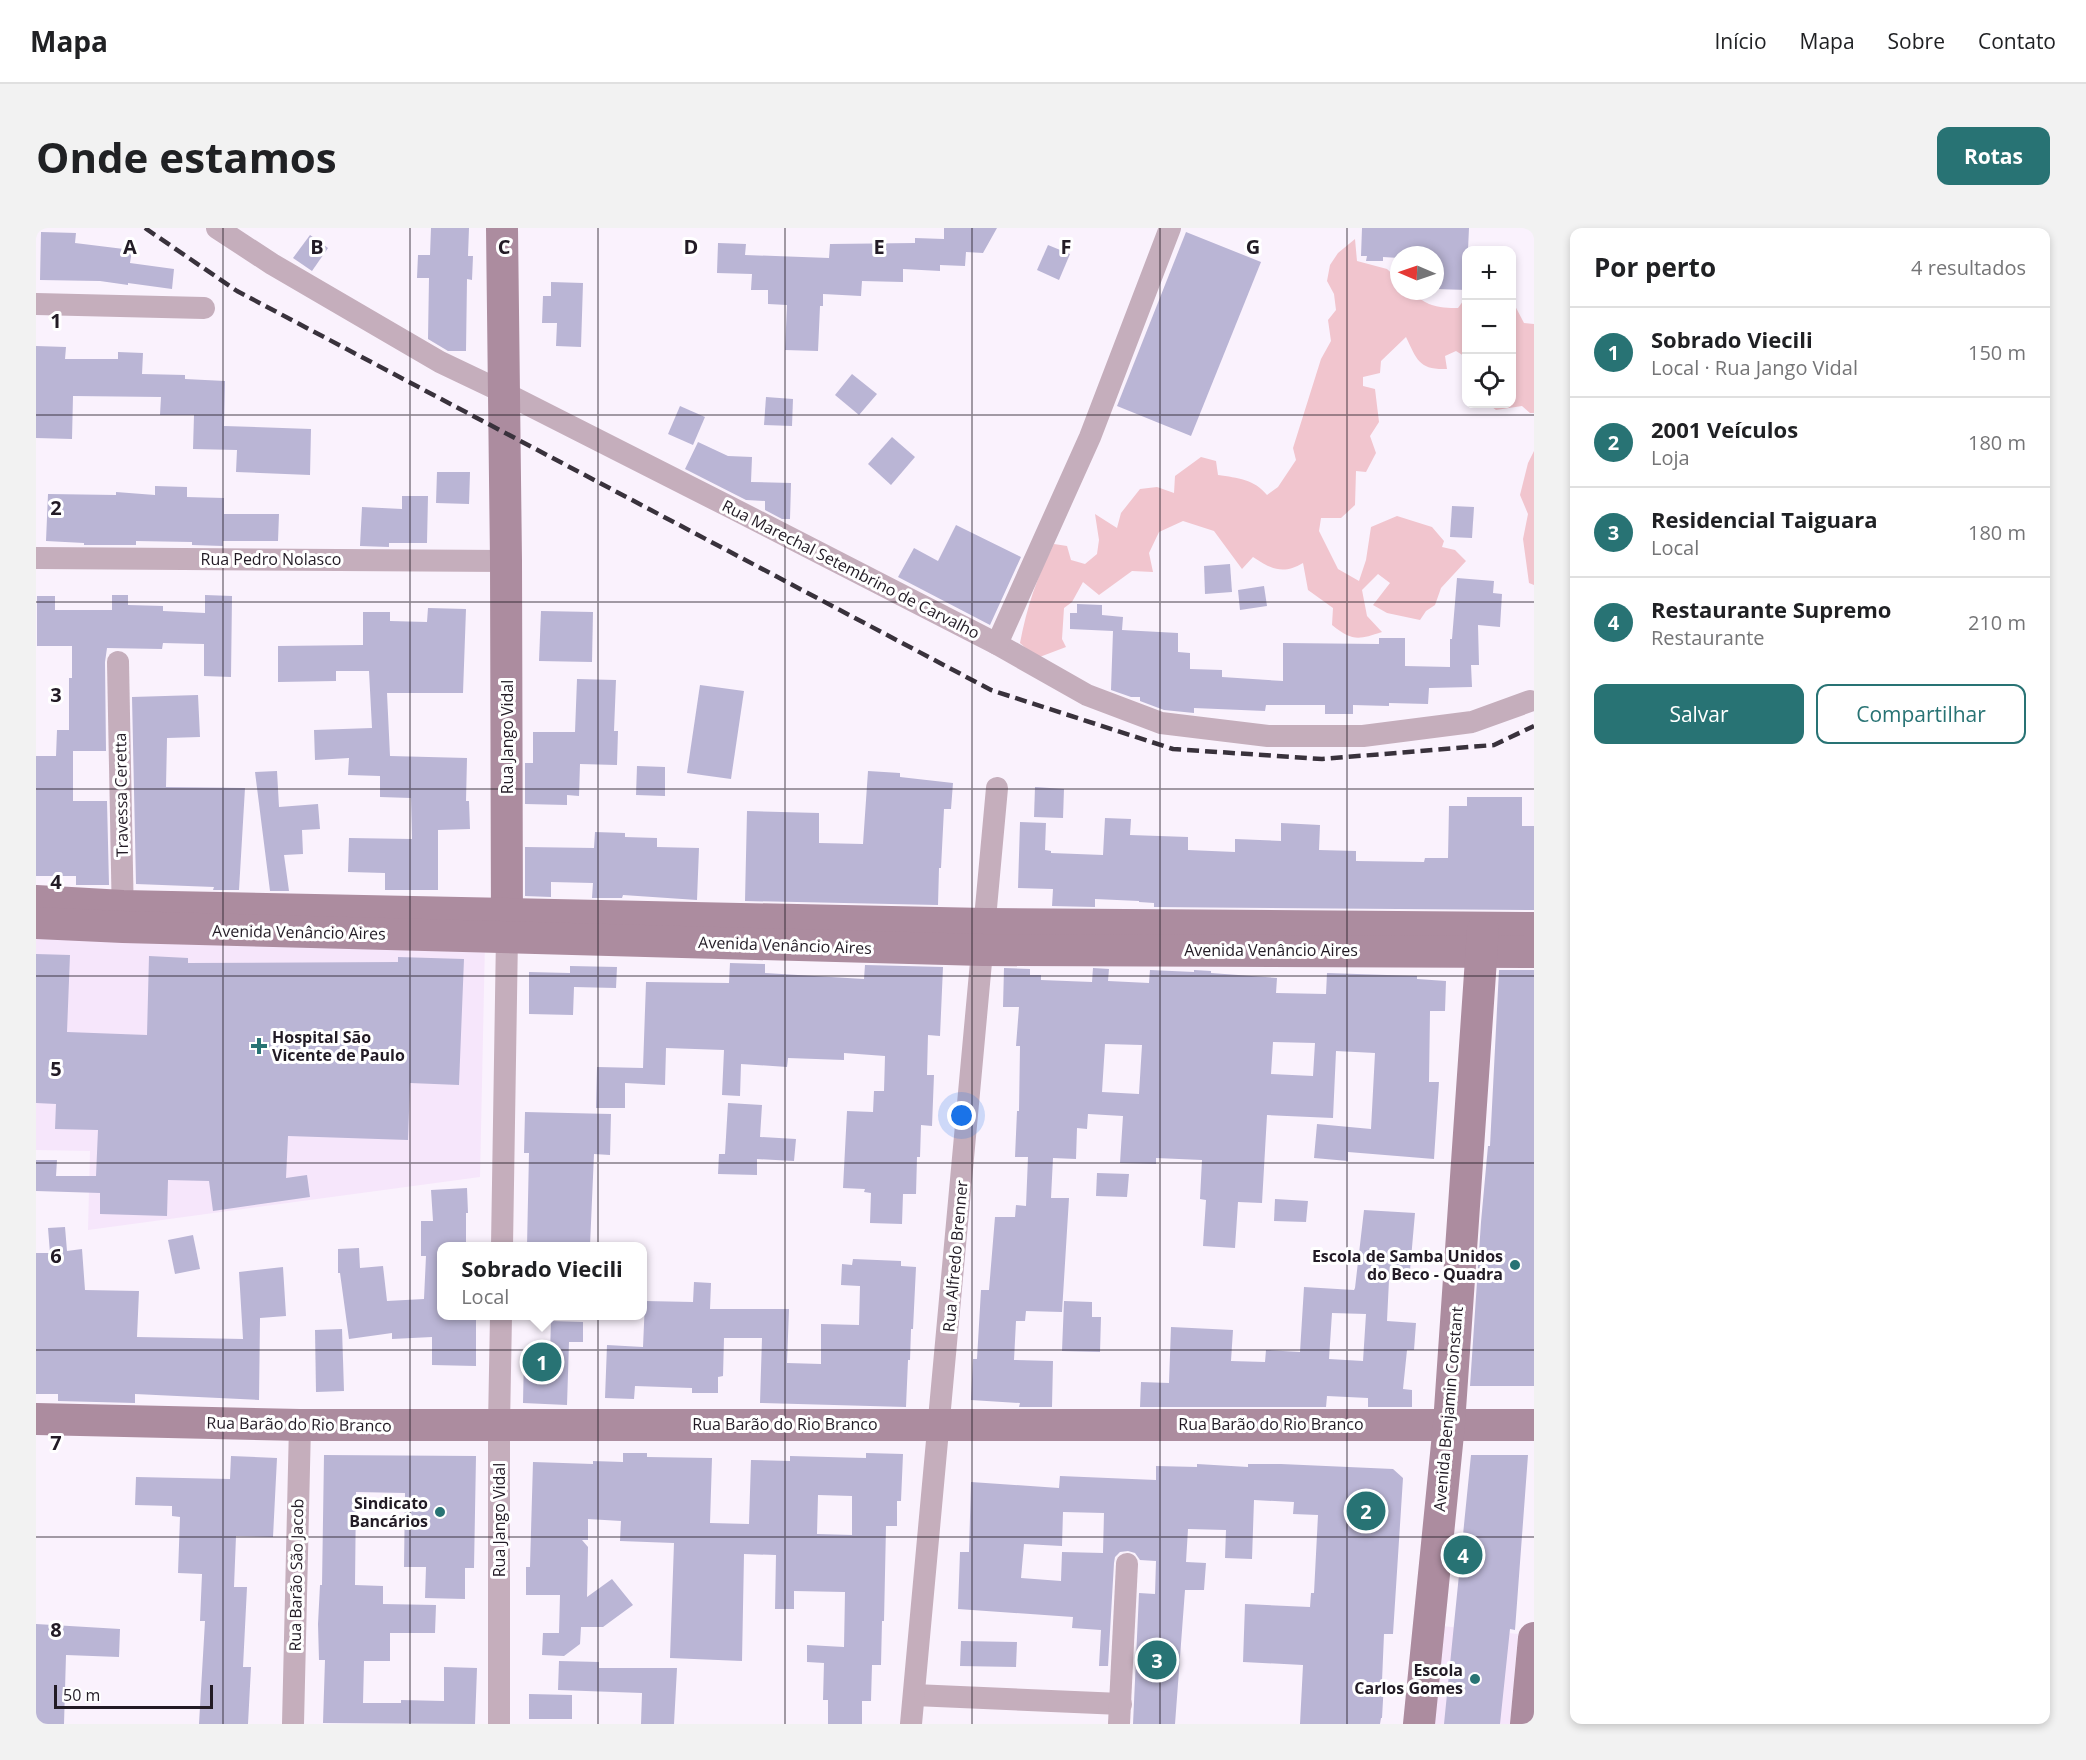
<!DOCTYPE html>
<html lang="pt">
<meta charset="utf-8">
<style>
body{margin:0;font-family:"Open Sans",sans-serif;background:#f2f2f2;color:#202124}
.controls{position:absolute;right:18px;top:18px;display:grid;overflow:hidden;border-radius:12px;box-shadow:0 3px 9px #0003}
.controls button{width:54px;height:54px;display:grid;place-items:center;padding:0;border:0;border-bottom:2px solid #e0e0e0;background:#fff;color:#202124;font:30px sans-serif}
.compass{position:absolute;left:1354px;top:18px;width:54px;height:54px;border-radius:50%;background:#fff;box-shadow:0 3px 9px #0003;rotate:272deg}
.scale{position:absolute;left:18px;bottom:15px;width:159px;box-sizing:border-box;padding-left:6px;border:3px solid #221b25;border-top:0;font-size:16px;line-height:21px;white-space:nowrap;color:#221b25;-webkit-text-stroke:4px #fff;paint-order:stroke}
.you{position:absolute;left:926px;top:888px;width:21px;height:21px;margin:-15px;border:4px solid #fff;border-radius:50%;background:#1a73e8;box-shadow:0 0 0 9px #1a73e833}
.badge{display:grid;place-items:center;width:39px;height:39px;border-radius:50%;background:#287374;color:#fff;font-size:20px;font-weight:700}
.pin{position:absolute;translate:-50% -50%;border:3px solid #fff;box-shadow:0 2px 6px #0006}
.popup{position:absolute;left:401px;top:1014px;width:210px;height:78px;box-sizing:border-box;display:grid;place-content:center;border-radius:12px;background:#fff;filter:drop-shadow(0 2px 4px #0005);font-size:20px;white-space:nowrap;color:#757577}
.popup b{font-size:22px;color:#202124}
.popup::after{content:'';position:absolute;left:50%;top:100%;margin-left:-12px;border:12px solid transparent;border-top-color:#fff}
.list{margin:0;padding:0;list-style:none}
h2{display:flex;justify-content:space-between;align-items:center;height:78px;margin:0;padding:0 24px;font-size:26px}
h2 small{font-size:20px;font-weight:400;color:#757577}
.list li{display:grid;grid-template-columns:39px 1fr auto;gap:18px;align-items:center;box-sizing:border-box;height:90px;padding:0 24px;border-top:2px solid #e0e0e0}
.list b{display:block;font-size:22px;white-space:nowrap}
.list p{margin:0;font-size:20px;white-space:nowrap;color:#757577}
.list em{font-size:20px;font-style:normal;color:#757577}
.actions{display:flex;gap:12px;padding:18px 24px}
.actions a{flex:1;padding:14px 0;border:2px solid #287374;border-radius:12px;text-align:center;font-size:21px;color:#287374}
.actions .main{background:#287374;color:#fff}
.icon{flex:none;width:33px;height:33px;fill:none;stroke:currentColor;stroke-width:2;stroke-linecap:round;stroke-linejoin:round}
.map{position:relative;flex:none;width:1498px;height:1496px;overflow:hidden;border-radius:12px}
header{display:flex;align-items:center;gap:36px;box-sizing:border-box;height:84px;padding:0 30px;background:#fff;border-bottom:2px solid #e0e0e0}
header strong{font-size:28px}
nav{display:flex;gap:33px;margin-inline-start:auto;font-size:21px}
.intro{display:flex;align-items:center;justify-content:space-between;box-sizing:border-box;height:144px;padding:0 36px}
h1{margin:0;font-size:42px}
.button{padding:15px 27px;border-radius:12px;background:#287374;color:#fff;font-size:21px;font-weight:700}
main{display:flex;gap:36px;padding:0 36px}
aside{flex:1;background:#fff;border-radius:12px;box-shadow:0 3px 9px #0003}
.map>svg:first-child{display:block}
</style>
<header>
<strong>Mapa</strong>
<nav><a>Início</a><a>Mapa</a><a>Sobre</a><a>Contato</a></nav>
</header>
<div class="intro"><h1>Onde estamos</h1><a class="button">Rotas</a></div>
<main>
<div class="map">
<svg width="1498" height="1496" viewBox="0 0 1498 1496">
<rect width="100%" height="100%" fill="#faf2fd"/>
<g fill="#f6e6fb">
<polygon points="0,710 449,714 444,949 52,1002 54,923 0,922"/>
<polygon points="1406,1398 1482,1406 1474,1496 1396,1496"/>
</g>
<g fill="#f1c5ce">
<path d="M1319 11 1321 33 1351 41 1363 52V63C1379 63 1380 70 1393 76 1403 80 1413 80 1422 80L1430 69V137L1428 128 1420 123 1409 128 1411 141C1383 142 1381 132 1370 109L1345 133 1344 145 1327 149V158L1339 161 1343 194 1334 208 1340 225 1330 244 1320 243 1319 277 1305 290H1285L1283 303 1302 341 1323 353 1330 332 1335 299 1361 288 1396 299 1408 313 1406 319 1419 322 1430 333 1405 360 1399 377 1390 383 1384 392 1351 385 1337 377 1354 355 1342 346 1326 362 1331 388 1346 404C1322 412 1316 413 1296 397L1297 380 1272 362 1267 335C1247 347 1235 341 1217 329L1206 341 1178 303 1147 293 1123 304 1113 325 1117 344 1096 343 1063 367 1047 354 1036 374 1028 380 1026 411 1030 419 1001 430 984 415C991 379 1001 348 1018 316L1031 318 1035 332 1049 336 1061 326 1063 312 1059 286 1081 300 1085 285 1104 261 1121 259 1138 265 1139 248 1165 229 1180 233 1182 247C1202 250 1218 251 1231 267L1242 259 1260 232 1257 220 1285 131 1295 113 1292 92 1300 82 1298 66 1291 53 1294 37 1302 25Z"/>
<polygon points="1476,72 1488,95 1498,96 1498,185 1494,185 1486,178 1460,182 1452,176 1476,176"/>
<polygon points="1498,223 1498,357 1493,355 1487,311 1492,286 1484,267 1492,235"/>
</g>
<g fill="#bab5d5" fill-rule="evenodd">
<polygon points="395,0 433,0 432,28 437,28 436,52 431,51 430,123 412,123 392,111 393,50 381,50 382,27 394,27"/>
<polygon points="908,0 961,0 947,25 930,24 929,38 904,37 904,43 867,41 867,54 826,53 825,68 787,66 787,78 784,78 782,123 749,122 751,77 732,76 732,62 715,62 716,46 681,45 682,15 710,16 709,27 793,30 794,16 879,15 879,10 908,11"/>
<polygon points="1326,0 1433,0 1432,22 1431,22 1431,62 1399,61 1399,27 1363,27 1363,30 1347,29 1347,33 1330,33 1331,28 1325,28"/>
<polygon points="5,4 40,5 39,15 96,22 94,35 138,41 136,61 92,55 92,57 64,53 4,52"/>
<polygon points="1150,4 1225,34 1155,208 1081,178"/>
<polygon points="274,7 292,20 276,43 257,30"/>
<polygon points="1012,17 1034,26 1023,52 1001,42"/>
<polygon points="515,54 547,55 545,119 520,118 521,95 506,95 507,68 515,68"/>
<polygon points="0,118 30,119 29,131 82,131 82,124 107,125 106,146 149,147 149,151 189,153 188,198 275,201 274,247 200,244 201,222 157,221 158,187 124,187 125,169 37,168 36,211 0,210"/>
<polygon points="816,146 841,166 823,187 799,167"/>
<polygon points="730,169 757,171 756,198 728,197"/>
<polygon points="644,178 669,189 657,217 632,206"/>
<polygon points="856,209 879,229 855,257 832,236"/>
<polygon points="662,214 692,228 716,229 715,254 755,255 754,291 746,291 729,282 729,273 710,272 649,241"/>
<polygon points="401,244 434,244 433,276 400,275"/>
<polygon points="119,258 151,259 151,269 188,270 188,286 243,286 242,313 187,313 187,318 156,317 156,314 100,313 100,317 48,317 48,315 10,313 12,266 80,267 80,264 119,267"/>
<polygon points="366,268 392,268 391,315 353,315 353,319 324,318 326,279 366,281"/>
<polygon points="1416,278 1438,279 1436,310 1414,309"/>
<polygon points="920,297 985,329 954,397 862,349 878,320 902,333"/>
<polygon points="1194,336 1196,364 1169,366 1168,338"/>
<polygon points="1421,350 1458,353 1457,365 1466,366 1464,399 1442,397 1443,437 1435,437 1436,459 1393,460 1392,476 1353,475 1353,478 1317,477 1317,486 1289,486 1289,477 1230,477 1229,483 1158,480 1158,485 1128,482 1104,473 1104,469 1095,469 1075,462 1077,403 1034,401 1034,385 1041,385 1041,376 1066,377 1066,387 1087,389 1086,402 1142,405 1142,424 1154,425 1154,441 1186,442 1186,449 1247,453 1247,415 1343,416 1343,410 1369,410 1369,438 1414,439 1414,411 1416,411"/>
<polygon points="1228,358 1231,378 1204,382 1202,362"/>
<polygon points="76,367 92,367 92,377 127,378 127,383 169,385 169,367 196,368 195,449 168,448 168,416 127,415 126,421 71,420 69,434 70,523 37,523 37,573 71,573 73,657 40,657 40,648 0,648 0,528 20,528 21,502 33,502 33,450 36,450 36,418 1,418 1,368 19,368 19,382 76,382"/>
<polygon points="392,380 430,381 427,465 351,465 354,528 431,530 430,573 433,573 434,601 402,602 402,662 349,662 349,645 312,644 313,610 376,611 375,570 344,569 344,548 312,547 313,530 279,532 278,502 336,500 333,443 300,443 300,453 242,454 242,418 327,417 327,384 354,384 354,393 391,394"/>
<polygon points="505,383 557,384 556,434 503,433"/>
<polygon points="541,451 580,452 578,503 582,503 581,537 544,536 543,568 531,567 531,577 489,576 489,535 497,535 497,504 539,504"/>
<polygon points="664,457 708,463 695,551 651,545"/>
<polygon points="162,467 164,509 131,510 130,559 209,560 203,662 177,662 178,659 100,656 96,469"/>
<polygon points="601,538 629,539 629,568 600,567"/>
<polygon points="241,543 243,579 282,576 284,601 266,602 267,626 248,627 253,663 234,663 219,544"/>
<polygon points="832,543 864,545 864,549 917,555 915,581 908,581 905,640 903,640 902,677 709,673 711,583 783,585 783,615 827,616"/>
<polygon points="999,559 1028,561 1027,590 998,589"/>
<polygon points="1431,569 1486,569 1486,598 1498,598 1498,682 1118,679 1118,675 1103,674 1103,673 1059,671 1059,679 1016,678 1017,661 982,660 984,594 1010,595 1009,622 1015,623 1015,625 1067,627 1069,590 1095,591 1094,607 1152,609 1152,622 1199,624 1199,611 1245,613 1245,595 1284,597 1283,622 1320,623 1320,633 1388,634 1389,630 1412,630 1413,578 1431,578"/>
<polygon points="559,604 589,605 589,609 621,610 621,619 663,620 661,672 587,667 586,670 556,670 557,655 515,654 515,669 489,668 489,619 558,620"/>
<polygon points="0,726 34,727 31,804 111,807 113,728 152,730 152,735 362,734 362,729 428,731 423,857 374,855 372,912 252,908 250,950 271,947 274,969 177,983 173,953 132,952 131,988 64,986 64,965 0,963 0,932 21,932 20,948 60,948 62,902 19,901 20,876 0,875"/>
<polygon points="694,735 729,736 729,745 828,751 829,737 907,739 904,808 892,807 891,847 898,847 896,898 885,897 884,929 881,929 880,966 867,966 866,996 834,995 835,965 828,964 829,961 807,960 811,883 837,884 838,863 848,863 849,828 808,825 808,832 752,830 751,839 705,836 704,868 686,867 688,822 630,820 629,857 589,855 589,880 560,880 561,839 607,840 610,754 693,755"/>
<polygon points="534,738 581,739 580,760 538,759 537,787 493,786 493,744 534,745"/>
<path d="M968 740 994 741V747H1005V752L1056 754 1057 740 1073 741 1072 753 1113 755 1114 742 1158 744V742L1175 743V745L1241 750 1240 765 1290 766 1291 745 1381 748V751L1410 753 1409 783H1394L1393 854H1403L1398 931 1312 924V933L1278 930 1281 896 1335 901 1339 825 1300 823 1297 890 1231 887 1226 975 1202 974 1199 1020 1167 1018 1170 972 1164 971 1166 932 1120 930V936L1084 935 1087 888 1052 886 1051 901 1041 900 1040 931 1017 930 1015 970H1033L1026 1084 990 1083 989 1093H980L978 1132 1017 1133 1016 1179H983L984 1175 935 1172 937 1131H941L945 1062H953L959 989H979L980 977 990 978 992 929H979L981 883H983L984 818H980L983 779H967ZM1237 814 1279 815 1277 848 1235 846ZM1069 816 1106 817 1103 866 1066 864Z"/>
<polygon points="1463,742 1498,742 1498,1158 1434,1158 1445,994 1452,918 1454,918"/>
<polygon points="692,875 726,877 724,909 760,911 758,933 721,931 721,947 682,946 683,926 689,926"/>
<polygon points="489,884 575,886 574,927 558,926 554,1018 491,1018 493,925 488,925"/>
<polygon points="1061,945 1093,946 1091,969 1060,968"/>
<polygon points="431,960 432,985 430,985 430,1018 405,1018 405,1088 440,1088 440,1138 396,1137 396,1109 356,1111 356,1105 313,1111 304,1045 302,1045 302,1021 323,1020 324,1040 347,1038 351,1073 388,1071 390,1028 385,1028 385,993 397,993 395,962"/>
<polygon points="1239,971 1272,973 1270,994 1238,993"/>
<path d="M1328 982 1379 985 1373 1054 1353 1052 1351 1093 1380 1095 1378 1122H1371L1367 1161 1376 1162V1179H1332V1170L1291 1168 1290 1179H1104L1105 1154 1133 1155 1135 1099 1197 1102 1195 1133 1229 1134 1230 1122 1264 1124 1268 1059 1318 1062 1319 1060ZM1296 1085 1330 1086 1327 1133 1293 1131Z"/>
<polygon points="29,999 31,1023 46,1021 49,1062 103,1063 101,1109 207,1111 203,1044 247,1039 250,1088 224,1090 223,1172 99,1166 99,1175 22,1173 22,1166 0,1166 0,1025 14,1025 12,1000"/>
<polygon points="157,1007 164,1041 139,1046 132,1012"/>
<polygon points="817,1031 865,1033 865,1038 880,1039 877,1101 875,1101 874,1132 872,1132 870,1179 724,1175 726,1110 688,1110 687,1148 682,1149 682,1165 656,1165 656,1160 599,1158 598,1171 569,1170 571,1117 607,1119 609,1073 657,1074 658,1054 675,1055 674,1081 753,1081 751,1135 785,1136 785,1096 823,1097 824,1058 805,1057 806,1036 816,1037"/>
<polygon points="1028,1073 1056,1074 1056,1089 1065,1089 1064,1124 1026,1123"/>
<polygon points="515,1093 547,1094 547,1114 533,1114 531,1177 487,1175 488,1125 514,1126"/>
<polygon points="306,1101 308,1163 280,1164 279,1102"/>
<path d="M587 1225H611V1229L676 1230 674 1295 713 1296 715 1232 754 1233V1228L830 1230V1225L867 1226 865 1273H861V1298H850L848 1393H846L845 1437H836L835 1473H826V1496H792V1472H787L788 1435 771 1434V1417L808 1419 809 1364 758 1363V1381H739L740 1327 708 1326 706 1433 634 1430 638 1315 584 1313 585 1293 552 1291V1312H546L552 1319 551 1369 576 1351 597 1377 567 1399H545L544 1416 528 1428 506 1427 507 1405H523L524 1367H490V1339H494L497 1234 557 1236V1233L587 1234ZM782 1267 816 1268V1307L781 1306Z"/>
<polygon points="288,1227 440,1228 438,1340 429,1340 429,1371 389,1370 390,1339 368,1339 369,1265 320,1264 319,1357 347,1358 347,1376 400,1377 399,1405 354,1405 354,1433 328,1433 327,1475 365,1475 365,1472 408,1473 408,1439 441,1440 439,1496 287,1495 289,1432 283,1432 282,1396 284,1357 286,1357"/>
<polygon points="1435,1227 1492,1227 1479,1402 1474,1401 1464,1496 1408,1496"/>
<polygon points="195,1228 241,1230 237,1309 200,1308 198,1359 211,1359 207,1439 215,1439 212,1496 163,1496 169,1393 164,1393 166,1346 142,1345 144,1289 136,1288 136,1278 99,1277 100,1249 194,1251"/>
<path d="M1161 1236 1212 1239V1236H1245L1357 1241 1367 1250 1357 1406H1348L1346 1453 1348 1454 1346 1490H1345L1344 1496H1264L1267 1437 1207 1434 1209 1376 1274 1379 1275 1365H1278L1282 1287 1257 1286 1258 1274 1218 1272 1216 1331 1189 1330 1190 1302 1152 1301 1150 1334 1170 1335 1168 1362H1149L1139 1496H1097L1103 1365 1119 1366 1120 1333 1104 1332 1099 1325 1092 1323 1084 1324 1079 1329 1078 1335 1072 1438H1063L1065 1402 1036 1400 1037 1389 922 1381 924 1324H933L935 1254 1023 1260 1024 1248 1120 1252V1238L1161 1239ZM1027 1284 1068 1285 1067 1325 1026 1324 1025 1353 985 1350 988 1316 1026 1318Z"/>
<polygon points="0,1396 84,1401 83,1429 30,1427 28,1496 0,1496"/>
<polygon points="925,1413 981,1414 980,1439 924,1438"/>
<polygon points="523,1433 563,1434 563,1440 641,1440 638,1496 605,1496 606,1465 522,1462"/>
<polygon points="493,1466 536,1467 536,1491 493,1491"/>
</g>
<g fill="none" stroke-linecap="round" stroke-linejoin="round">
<g stroke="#c5aebc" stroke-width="22">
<polyline points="181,0 236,36 404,134 467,164 690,277 961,416 1051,467 1125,495 1232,508 1327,508 1436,494 1494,473"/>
<polyline points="0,76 168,80"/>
<polyline points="0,330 470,333"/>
<polyline points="961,416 1054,209 1134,0"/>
<polyline points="82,434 87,693"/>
<polyline points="466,1018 471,708"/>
<polyline points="878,1467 1085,1476"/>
<polyline points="257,1496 264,1197"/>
<polyline points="463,1496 463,1197 465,1088"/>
<polyline points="875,1496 961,560"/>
<polyline points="1083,1496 1091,1336"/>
</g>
<g stroke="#ac8c9f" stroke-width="32">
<polyline points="466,0 470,333 471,704"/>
<polyline points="0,673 87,678 949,696 1498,700"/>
<polyline points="0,695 87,699 947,722 1498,724"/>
<polyline points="0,1191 264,1197 1498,1197"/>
<polyline points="1383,1496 1413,1196 1447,702"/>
<polyline points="1490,1496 1498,1410"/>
</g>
<polyline stroke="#39323c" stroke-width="4.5" stroke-dasharray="12 6" stroke-linecap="butt" points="109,0 201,63 955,462 1137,521 1286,531 1458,517 1498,498"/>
</g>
<path fill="none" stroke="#221b25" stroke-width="1.5" stroke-opacity="0.55" d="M187 0V1496M374 0V1496M562 0V1496M749 0V1496M936 0V1496M1124 0V1496M1311 0V1496M0 187H1498M0 374H1498M0 561H1498M0 748H1498M0 935H1498M0 1122H1498M0 1309H1498"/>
<g fill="#287374" stroke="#fff" stroke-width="2">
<path d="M220 809h6v6h6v6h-6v6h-6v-6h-6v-6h6z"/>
<circle cx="1479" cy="1037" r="6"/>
<circle cx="404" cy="1284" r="6"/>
<circle cx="1439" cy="1451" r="6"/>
</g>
<g text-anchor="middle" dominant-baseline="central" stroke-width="6" stroke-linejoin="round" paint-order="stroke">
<g font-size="16" fill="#221b25" stroke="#fff">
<text x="235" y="331">Rua Pedro Nolasco</text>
<text transform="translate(815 341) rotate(27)">Rua Marechal Setembrino de Carvalho</text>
<text transform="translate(471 509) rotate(-90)">Rua Jango Vidal</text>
<text transform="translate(85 567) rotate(-91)">Travessa Ceretta</text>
<text transform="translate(263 704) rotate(1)">Avenida Venâncio Aires</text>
<text transform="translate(749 717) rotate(2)">Avenida Venâncio Aires</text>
<text x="1235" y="722">Avenida Venâncio Aires</text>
<text transform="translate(919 1028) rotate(-85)">Rua Alfredo Brenner</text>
<text transform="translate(1412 1181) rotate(-85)">Avenida Benjamin Constant</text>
<text transform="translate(263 1196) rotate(1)">Rua Barão do Rio Branco</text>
<text x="749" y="1196">Rua Barão do Rio Branco</text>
<text x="1235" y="1196">Rua Barão do Rio Branco</text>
<text transform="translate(463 1292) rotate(-90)">Rua Jango Vidal</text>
<text transform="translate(260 1347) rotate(-89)">Rua Barão São Jacob</text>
</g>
<g font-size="16" font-weight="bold" fill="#221b25" stroke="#fff" text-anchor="end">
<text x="236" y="809" text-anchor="start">Hospital São<tspan x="236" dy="18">Vicente de Paulo</tspan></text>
<text x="1467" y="1028">Escola de Samba Unidos<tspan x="1467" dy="18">do Beco - Quadra</tspan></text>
<text x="392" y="1275">Sindicato<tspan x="392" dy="18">Bancários</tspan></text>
<text x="1427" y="1442">Escola<tspan x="1427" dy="18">Carlos Gomes</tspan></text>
</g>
</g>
<g font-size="20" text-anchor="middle" font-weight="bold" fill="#221b25" stroke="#fff" stroke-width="6" stroke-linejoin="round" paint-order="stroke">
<text x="94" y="26">A</text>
<text x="281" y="26">B</text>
<text x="468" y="26">C</text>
<text x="655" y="26">D</text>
<text x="843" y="26">E</text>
<text x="1030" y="26">F</text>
<text x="1217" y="26">G</text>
<text x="20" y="100">1</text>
<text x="20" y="287">2</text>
<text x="20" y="474">3</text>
<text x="20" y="661">4</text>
<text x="20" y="848">5</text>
<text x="20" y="1035">6</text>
<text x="20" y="1222">7</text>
<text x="20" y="1409">8</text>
</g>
</svg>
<div class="controls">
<button>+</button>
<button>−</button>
<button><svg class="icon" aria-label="locate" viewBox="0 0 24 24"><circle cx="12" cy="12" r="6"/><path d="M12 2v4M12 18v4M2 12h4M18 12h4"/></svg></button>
</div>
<svg class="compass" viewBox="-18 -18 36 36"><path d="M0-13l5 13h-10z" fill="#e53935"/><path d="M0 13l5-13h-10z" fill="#757577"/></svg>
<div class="scale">50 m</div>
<div class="you"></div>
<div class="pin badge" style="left:506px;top:1134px">1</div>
<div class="popup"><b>Sobrado Viecili</b>Local</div>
<div class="pin badge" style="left:1330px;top:1283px">2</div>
<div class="pin badge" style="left:1121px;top:1432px">3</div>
<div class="pin badge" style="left:1427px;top:1327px">4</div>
</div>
<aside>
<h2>Por perto<small>4 resultados</small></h2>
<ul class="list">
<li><span class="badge">1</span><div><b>Sobrado Viecili</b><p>Local · Rua Jango Vidal</p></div><em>150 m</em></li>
<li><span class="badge">2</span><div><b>2001 Veículos</b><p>Loja</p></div><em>180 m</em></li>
<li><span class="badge">3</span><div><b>Residencial Taiguara</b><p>Local</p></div><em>180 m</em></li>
<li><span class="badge">4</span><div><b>Restaurante Supremo</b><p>Restaurante</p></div><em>210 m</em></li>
</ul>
<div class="actions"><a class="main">Salvar</a><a>Compartilhar</a></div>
</aside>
</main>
